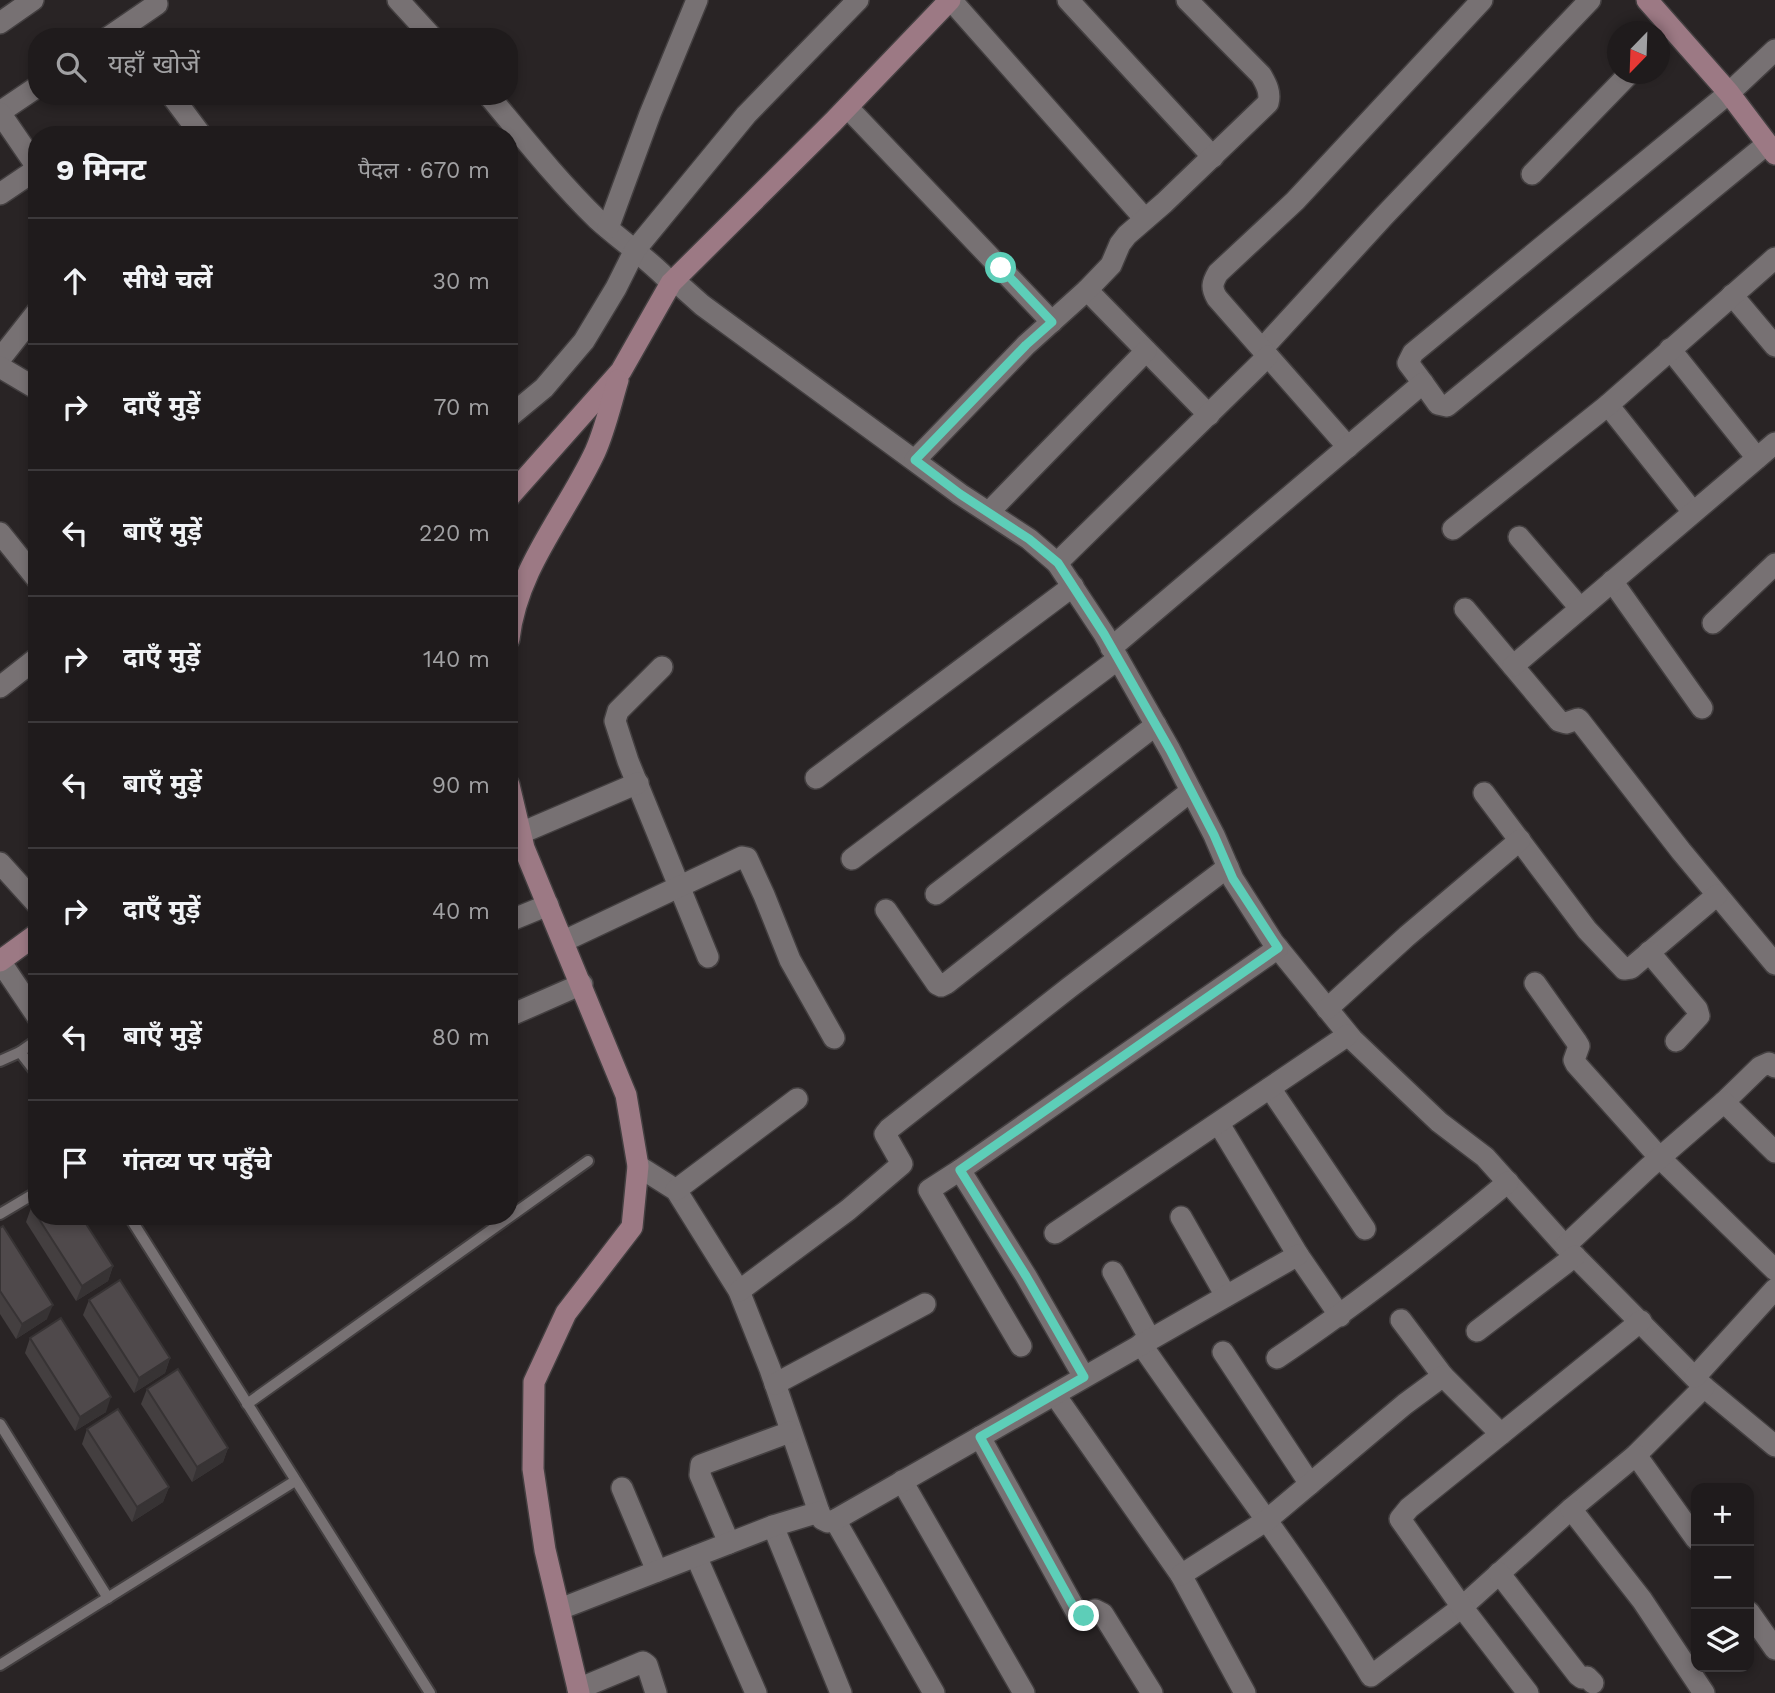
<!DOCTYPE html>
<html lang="hi">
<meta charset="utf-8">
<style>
body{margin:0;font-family:"Work Sans","Noto Sans Devanagari",sans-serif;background:#272425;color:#f1f3f6}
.controls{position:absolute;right:21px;bottom:21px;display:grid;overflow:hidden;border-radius:14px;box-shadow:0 4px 10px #0003}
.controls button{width:63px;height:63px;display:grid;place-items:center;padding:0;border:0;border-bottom:2px solid #3c393b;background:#1f1b1c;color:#f1f3f6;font:35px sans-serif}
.compass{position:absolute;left:1607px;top:21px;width:63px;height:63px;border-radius:50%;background:#1f1b1c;box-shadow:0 4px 10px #0003;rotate:203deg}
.stop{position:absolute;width:21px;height:21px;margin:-16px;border:5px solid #5dceb8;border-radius:50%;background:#fff}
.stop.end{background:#5dceb8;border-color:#fff;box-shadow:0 2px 7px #0008}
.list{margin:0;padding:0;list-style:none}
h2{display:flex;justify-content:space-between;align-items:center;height:91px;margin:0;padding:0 28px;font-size:30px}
h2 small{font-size:23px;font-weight:400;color:#a1a1a3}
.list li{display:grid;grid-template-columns:46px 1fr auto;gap:21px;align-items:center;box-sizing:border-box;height:126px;padding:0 28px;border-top:2px solid #3c393b}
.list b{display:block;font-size:26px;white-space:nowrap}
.list em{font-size:23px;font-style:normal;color:#a1a1a3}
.icon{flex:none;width:38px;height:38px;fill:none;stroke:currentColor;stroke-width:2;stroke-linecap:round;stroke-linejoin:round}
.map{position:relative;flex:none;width:1775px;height:1693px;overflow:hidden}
.search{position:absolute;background:#1f1b1c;box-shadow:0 4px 10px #0003;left:28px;top:28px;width:490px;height:77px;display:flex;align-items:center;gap:18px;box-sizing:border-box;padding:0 24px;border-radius:28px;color:#a1a1a3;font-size:26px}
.panel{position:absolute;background:#1f1b1c;box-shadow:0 4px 10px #0003;left:28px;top:126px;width:490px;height:1099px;border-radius:28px}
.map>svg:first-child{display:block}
</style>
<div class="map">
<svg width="1775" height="1693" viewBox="0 0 1775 1693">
<rect width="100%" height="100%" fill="#292425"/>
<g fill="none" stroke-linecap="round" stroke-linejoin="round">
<defs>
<g id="lane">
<polyline points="20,1052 37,1040"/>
<polyline points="0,1061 20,1052 37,1074"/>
<polyline points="0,1214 37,1192"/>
<polyline points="129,1216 430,1693"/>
<polyline points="247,1404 588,1161"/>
<polyline points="0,1424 108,1598"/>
<polyline points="0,1665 295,1481"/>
</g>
<g id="street">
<polyline points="398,0 432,37"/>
<polyline points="951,0 1145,219"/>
<polyline points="1068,0 1213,157"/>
<polyline points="0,23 33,0"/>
<polyline points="109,37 157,4"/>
<polyline points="172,96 201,135"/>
<path d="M489 96C524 138 558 181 597 219 621 241 649 259 671 283"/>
<polyline points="848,108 1052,322"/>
<polyline points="0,112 37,87"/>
<polyline points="0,113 37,167"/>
<polyline points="1532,174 1629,74"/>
<polyline points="0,194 37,169"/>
<polyline points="608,228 650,114 697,0"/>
<polyline points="674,280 702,305 960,494 1029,539 1057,563 1104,634 1170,750 1214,835 1233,879 1273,942 1352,1039 1439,1122 1485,1157 1565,1246 1704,1387 1775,1446"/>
<polyline points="1087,290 1209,415"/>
<polyline points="1732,295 1775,346"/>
<polyline points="1262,349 1384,216 1590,0"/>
<polyline points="1670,349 1757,458"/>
<polyline points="0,359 37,312"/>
<polyline points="0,367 37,389"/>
<polyline points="1423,383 1408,363 1413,353 1729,93 1775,50"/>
<polyline points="1608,405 1693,512"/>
<polyline points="509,417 544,388 584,341 616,288 635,250 746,115 858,0"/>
<path d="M1348 447 1217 298C1211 288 1212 283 1218 273L1295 201 1482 0"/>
<path d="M915 460 1026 345 1087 290 1111 265 1120 244 1127 235 1164 203 1268 103C1271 92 1266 84 1261 75L1187 0"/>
<polyline points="989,512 1146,351"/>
<polyline points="1453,529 1608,405 1775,258"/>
<polyline points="0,533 37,579"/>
<polyline points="1519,537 1580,608"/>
<polyline points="1057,563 1268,356"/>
<polyline points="1612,581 1702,708"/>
<polyline points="1465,609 1559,721 1566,723 1578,719 1580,721 1681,851 1775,964"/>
<polyline points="1713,623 1775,564"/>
<polyline points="1111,648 1423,383 1438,404 1447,406 1767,144"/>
<polyline points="1513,666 1775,443"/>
<polyline points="662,667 618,711 615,721 628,761 708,957"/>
<polyline points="0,687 37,658"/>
<polyline points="816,778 1073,586"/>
<polyline points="1484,793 1587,930 1624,969 1631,968 1717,895"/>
<polyline points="521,833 638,783"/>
<polyline points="852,859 1118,659"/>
<polyline points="0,863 37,904"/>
<polyline points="936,894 1156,725"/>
<polyline points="886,910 937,984 941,986 947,983 1191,791"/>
<polyline points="509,921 548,905"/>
<polyline points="564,941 742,857 747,858 764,895 790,960 834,1038"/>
<polyline points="1649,952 1697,1009 1699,1016 1676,1041"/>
<polyline points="0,961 37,1016"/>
<polyline points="1535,983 1576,1041 1579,1046 1574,1060 1576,1064 1660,1158 1775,1270"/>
<polyline points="1327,1009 1407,936 1520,840"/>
<polyline points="509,1016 582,984"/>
<polyline points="1270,1088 1365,1229"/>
<polyline points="1724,1102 1760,1067 1769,1063 1775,1067"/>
<polyline points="1219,1124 1298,1255 1340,1316"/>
<polyline points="638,1166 676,1190 739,1291 770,1369 819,1512"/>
<polyline points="960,1170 929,1190 1021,1346"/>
<polyline points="676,1190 797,1099"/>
<polyline points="1181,1217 1226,1296"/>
<polyline points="1055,1233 1348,1035"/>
<polyline points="1565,1246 1648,1168 1724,1102 1775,1152"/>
<polyline points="1113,1272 1150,1339"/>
<polyline points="739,1291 848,1210 902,1164 885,1134 889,1129 1070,987 1228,867"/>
<polyline points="1401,1320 1443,1376"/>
<polyline points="1477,1331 1575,1256"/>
<path d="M1141 1344C1217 1455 1301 1561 1371 1676L1462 1607 1571 1509 1636 1455 1704 1387"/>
<polyline points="1223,1352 1310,1484"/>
<path d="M1277 1358C1358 1304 1433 1245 1508 1182"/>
<polyline points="1084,1377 1026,1276 960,1170 1278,948"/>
<polyline points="1695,1377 1775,1289"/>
<polyline points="775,1384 925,1304"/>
<polyline points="1055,1395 1181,1575 1245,1693"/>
<polyline points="1501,1434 1409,1508 1400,1519 1462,1607 1528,1693"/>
<polyline points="980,1437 1078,1615 1084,1616 1095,1610 1103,1614 1152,1693"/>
<polyline points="1636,1455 1696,1539"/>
<polyline points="902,1481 1024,1693"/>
<polyline points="622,1488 657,1571"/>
<polyline points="1571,1509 1642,1600 1704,1693"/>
<polyline points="835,1520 934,1693"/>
<polyline points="773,1526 841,1693"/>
<polyline points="729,1543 700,1475 701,1465 790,1432"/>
<polyline points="696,1556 756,1693"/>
<polyline points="1499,1573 1578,1675 1582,1678 1587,1677 1593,1683"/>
<polyline points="1181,1575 1267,1520 1405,1404 1443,1376 1501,1434 1641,1321"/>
<polyline points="560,1609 773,1526 819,1512 822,1519 828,1522 835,1520 1298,1255"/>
<polyline points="1749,1612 1775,1649"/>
<polyline points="578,1689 643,1662 647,1665 656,1693"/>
</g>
<g id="secondary">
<polyline points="1647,0 1729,93 1775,154"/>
<polyline points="509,497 621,371 671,283 833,122 950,0"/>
<path d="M509 639C517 568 566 514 595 452 605 430 611 403 618 380"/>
<polyline points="509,785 524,848 626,1095 638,1166 632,1227 566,1313 534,1382 533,1469 545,1550 579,1693"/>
<polyline points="0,961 37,934"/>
</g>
</defs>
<use href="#lane" stroke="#433f40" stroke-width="14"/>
<use href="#street" stroke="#433f40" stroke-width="24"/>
<use href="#secondary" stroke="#433f40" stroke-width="24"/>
<use href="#lane" stroke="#777173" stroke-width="10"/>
<use href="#street" stroke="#777173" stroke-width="21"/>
<use href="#secondary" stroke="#9c7984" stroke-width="21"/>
</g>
<g fill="#443f40">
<polygon points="31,1208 113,1266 108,1281 76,1301 26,1222"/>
<polygon points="0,1228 47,1319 16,1339 0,1314"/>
<polygon points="89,1300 170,1358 165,1373 134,1393 83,1315"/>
<polygon points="30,1338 106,1412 75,1431 25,1353"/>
<polygon points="147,1389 228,1448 223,1462 192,1482 141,1404"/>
<polygon points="87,1429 169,1487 163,1502 132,1522 82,1444"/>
</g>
<g fill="#373334">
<polygon points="113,1266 108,1281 76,1301 82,1286"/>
<polygon points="53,1305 47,1319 16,1339 22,1324"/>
<polygon points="170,1358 165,1373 134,1393 139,1378"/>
<polygon points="111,1397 106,1412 75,1431 80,1417"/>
<polygon points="228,1448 223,1462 192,1482 197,1467"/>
<polygon points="169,1487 163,1502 132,1522 137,1507"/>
</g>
<g fill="#4f494b" stroke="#373334" stroke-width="2">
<polygon points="37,1204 37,1216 31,1208"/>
<polygon points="37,1216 81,1216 113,1266 82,1286"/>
<polygon points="3,1226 53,1305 22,1324 0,1291 0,1228"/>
<polygon points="120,1280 170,1358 139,1378 89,1300"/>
<polygon points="61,1318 111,1397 80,1417 30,1338"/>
<polygon points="178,1369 228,1448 197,1467 147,1389"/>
<polygon points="118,1409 169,1487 137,1507 87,1429"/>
</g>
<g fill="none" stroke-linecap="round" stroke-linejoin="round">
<polyline stroke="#5dceb8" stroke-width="9" points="1001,268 1052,322 1026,345 915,460 960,494 1029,539 1058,563 1104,634 1170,750 1214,835 1233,879 1278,948 960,1170 1026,1276 1084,1377 980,1437 1076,1611 1081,1617 1084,1616"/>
</g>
</svg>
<div class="controls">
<button>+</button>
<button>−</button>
<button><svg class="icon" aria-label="layers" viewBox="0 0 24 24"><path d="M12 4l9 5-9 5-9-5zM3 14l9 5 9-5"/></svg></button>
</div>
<svg class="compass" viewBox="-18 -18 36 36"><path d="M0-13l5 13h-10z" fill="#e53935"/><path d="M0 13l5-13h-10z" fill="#a1a1a3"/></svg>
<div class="stop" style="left:1001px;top:268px"></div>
<div class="stop end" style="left:1084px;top:1616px"></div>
<div class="search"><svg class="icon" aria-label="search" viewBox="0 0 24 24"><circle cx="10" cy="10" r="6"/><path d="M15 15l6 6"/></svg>यहाँ खोजें</div>
<section class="panel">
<h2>9 मिनट<small>पैदल · 670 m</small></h2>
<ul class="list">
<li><svg class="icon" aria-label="ahead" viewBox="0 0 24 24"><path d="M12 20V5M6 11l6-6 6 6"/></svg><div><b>सीधे चलें</b></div><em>30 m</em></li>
<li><svg class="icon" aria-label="right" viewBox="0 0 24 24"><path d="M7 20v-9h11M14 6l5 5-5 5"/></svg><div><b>दाएँ मुड़ें</b></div><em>70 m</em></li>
<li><svg class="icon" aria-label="left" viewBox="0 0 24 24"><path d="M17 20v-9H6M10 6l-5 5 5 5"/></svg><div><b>बाएँ मुड़ें</b></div><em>220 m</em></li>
<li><svg class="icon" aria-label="right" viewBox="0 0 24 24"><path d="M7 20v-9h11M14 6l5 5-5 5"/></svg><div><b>दाएँ मुड़ें</b></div><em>140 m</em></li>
<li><svg class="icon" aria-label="left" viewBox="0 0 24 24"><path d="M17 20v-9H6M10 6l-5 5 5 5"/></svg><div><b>बाएँ मुड़ें</b></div><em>90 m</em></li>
<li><svg class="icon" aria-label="right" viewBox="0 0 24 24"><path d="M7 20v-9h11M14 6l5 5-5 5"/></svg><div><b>दाएँ मुड़ें</b></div><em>40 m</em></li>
<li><svg class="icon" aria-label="left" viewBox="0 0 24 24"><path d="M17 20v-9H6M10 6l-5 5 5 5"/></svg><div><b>बाएँ मुड़ें</b></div><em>80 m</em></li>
<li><svg class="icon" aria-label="arrive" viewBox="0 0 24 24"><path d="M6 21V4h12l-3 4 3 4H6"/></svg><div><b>गंतव्य पर पहुँचे</b></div></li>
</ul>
</section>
</div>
